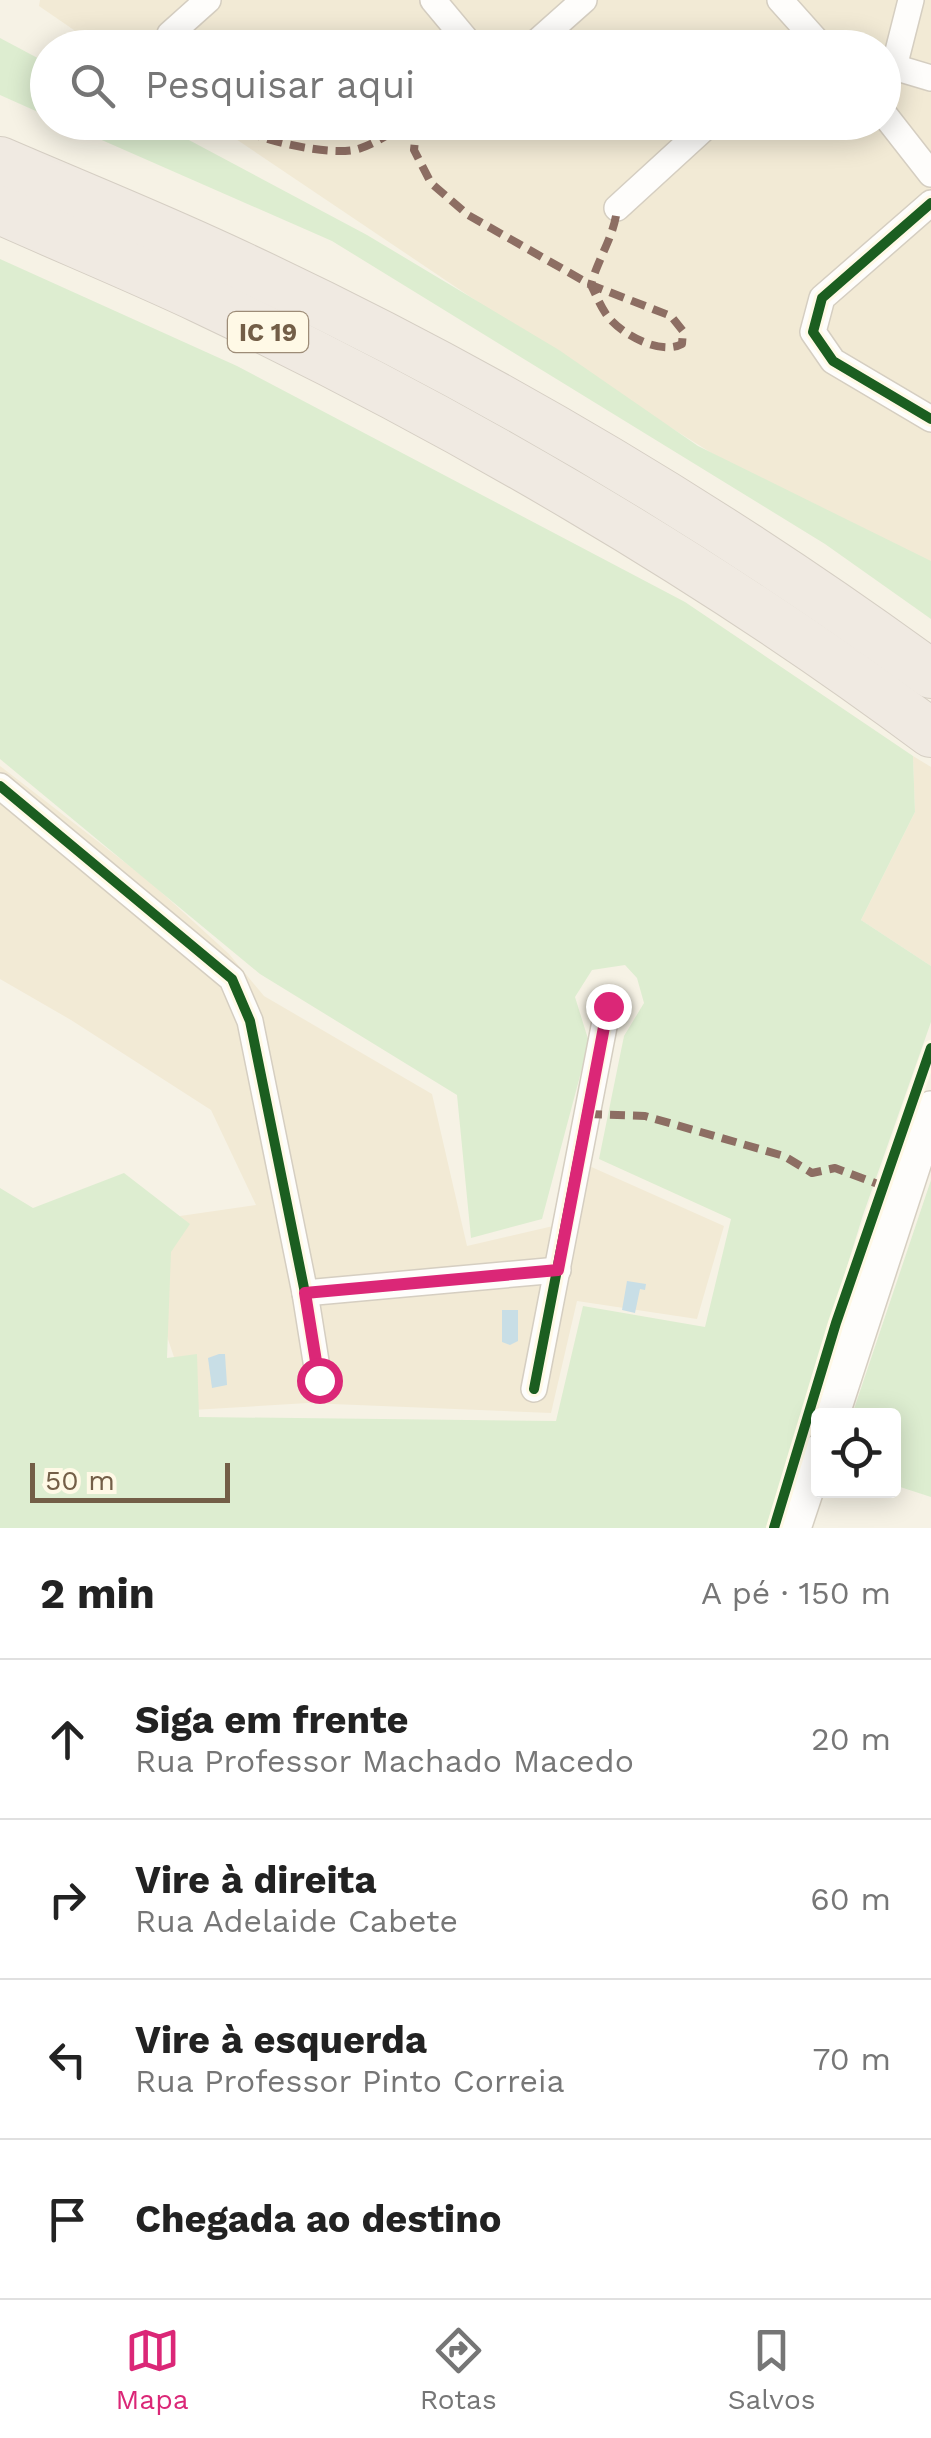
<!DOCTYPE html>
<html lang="pt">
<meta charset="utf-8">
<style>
body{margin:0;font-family:"Work Sans",sans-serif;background:#f2f2f2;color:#222}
.controls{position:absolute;right:30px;bottom:30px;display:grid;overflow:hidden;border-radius:10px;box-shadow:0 5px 25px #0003}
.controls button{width:90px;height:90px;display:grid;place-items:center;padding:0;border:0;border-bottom:2px solid #e0e0e0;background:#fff;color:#222;font:50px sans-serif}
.scale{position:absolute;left:30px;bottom:25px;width:200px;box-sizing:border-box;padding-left:10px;border:5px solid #735e47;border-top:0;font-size:28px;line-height:35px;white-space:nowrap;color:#735e47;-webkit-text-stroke:8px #fff9e6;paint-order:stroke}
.stop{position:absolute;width:30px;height:30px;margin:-22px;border:8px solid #db2777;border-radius:50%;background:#fff}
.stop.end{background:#db2777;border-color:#fff;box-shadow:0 2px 10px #0008}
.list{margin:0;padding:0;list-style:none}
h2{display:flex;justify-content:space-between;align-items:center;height:130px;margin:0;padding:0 40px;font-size:42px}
h2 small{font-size:32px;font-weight:400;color:#767676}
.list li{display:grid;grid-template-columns:65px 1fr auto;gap:30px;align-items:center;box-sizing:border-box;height:160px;padding:0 40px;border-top:2px solid #e0e0e0}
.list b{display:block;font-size:38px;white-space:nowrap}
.list p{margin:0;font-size:32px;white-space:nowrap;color:#767676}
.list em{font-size:32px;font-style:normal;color:#767676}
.icon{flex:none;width:55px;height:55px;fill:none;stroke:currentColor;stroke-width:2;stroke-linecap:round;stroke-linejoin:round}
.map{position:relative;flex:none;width:931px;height:1528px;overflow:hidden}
.search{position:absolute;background:#fff;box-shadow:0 5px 25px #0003;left:30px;right:30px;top:30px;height:110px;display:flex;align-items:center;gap:25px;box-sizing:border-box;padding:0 35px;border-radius:55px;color:#767676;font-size:38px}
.sheet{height:770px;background:#fff}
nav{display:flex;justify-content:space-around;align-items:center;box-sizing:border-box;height:140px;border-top:2px solid #e0e0e0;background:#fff;font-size:28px;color:#767676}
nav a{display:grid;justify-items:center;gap:5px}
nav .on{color:#db2777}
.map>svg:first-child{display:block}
</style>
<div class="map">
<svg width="931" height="1528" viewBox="0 0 931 1528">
<rect width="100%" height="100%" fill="#f6f2e5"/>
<g fill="#f2ead5">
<polygon points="40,0 931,0 931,590 585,374 212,123 884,122 884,48 100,48 39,6"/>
<polygon points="913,756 931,767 931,966 861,920 915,812"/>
<polygon points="0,766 149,881 229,954 264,996 432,1094 467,1246 566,1223 578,1161 724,1226 697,1319 577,1301 551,1413 308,1403 192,1410 156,1304 173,1217 256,1205 211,1110 71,1020 0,979"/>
</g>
<g fill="#ddedd0">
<polygon points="0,38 47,63 47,116 0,95"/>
<polygon points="63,123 157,123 367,235 559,350 698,446 931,561 931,619 825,544 332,241"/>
<polygon points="0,259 237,366 685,602 913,756 915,812 861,920 931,966 931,1022 863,1215 766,1528 0,1528 0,1188 33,1208 124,1173 190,1224 171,1252 167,1358 197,1354 199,1417 556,1421 583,1306 705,1327 731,1219 599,1159 624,1036 644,1003 637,978 625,965 592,970 575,997 589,1042 542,1219 471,1238 457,1095 260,974 0,759"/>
<polygon points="931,1180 931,1497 894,1485 894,1416 852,1415"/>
</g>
<g fill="#c8dee6">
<polygon points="627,1281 646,1284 645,1290 640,1289 635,1313 622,1310"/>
<polygon points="502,1310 518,1310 518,1341 510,1345 502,1342"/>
<polygon points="219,1354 225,1354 227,1385 212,1388 208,1358"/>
</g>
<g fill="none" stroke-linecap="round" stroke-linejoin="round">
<defs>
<g id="street">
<polyline points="433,0 473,48"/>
<polyline points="780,0 823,48"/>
<polyline points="911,0 894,67 931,78"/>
<polyline points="170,34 208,0"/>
<polyline points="530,48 584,0"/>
<polyline points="884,114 931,174"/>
<polyline points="931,203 822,298 813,332 833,361 931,419"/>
<polyline points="617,208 711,122"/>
<polyline points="0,786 232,979 250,1021 305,1293 319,1380"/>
<polyline points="305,1293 558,1270"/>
<polyline points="534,1389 608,1006"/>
</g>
<g id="secondary">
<polyline points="831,1416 931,1109"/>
<polyline points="793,1528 818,1453"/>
</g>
<g id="highway">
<path d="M0 161C74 193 149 223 222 257 469 371 711 513 931 674"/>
<path d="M0 210C67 240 135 268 201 299 452 418 709 567 931 733"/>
</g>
</defs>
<use href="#street" stroke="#d5cec1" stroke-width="28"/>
<use href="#secondary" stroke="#d6cfc2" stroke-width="38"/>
<use href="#highway" stroke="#d5cec3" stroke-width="50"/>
<use href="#street" stroke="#fefdfb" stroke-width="25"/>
<use href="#secondary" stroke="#fefdfb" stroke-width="35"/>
<use href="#highway" stroke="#f0eae2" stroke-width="48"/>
<g stroke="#8d6e63" stroke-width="8" stroke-dasharray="15 8" stroke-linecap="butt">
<polyline points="160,48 170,34"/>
<path d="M225 122C251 138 333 159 361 148 378 142 394 131 409 122"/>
<path d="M417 122 414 150 431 183 468 215 591 285 671 316 683 331 682 344C660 356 619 333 606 314 600 305 596 295 591 285 598 258 615 235 617 208"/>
<polyline points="587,1114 645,1116 784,1156 812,1173 835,1168 883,1186"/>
</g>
<defs>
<g id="cycleway">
<polyline points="931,203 822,298 813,332 833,361 931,419"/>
<polyline points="0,786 232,979 250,1021 305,1293 319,1380"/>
<polyline points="534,1389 608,1006"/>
<polyline points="774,1528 836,1323 931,1048"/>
</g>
</defs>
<use href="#cycleway" stroke="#fff9e6" stroke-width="16"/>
<use href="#cycleway" stroke="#1b5e20" stroke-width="10"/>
</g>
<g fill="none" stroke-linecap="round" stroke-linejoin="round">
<polyline stroke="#db2777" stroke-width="12" points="319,1380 305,1293 558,1270 608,1006"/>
</g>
<g text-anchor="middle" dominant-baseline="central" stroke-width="10" stroke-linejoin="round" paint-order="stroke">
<rect fill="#fff9e6" stroke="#9d8c77" stroke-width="2.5" x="228" y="312" width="80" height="40" rx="8"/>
<g font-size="25" font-weight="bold" fill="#735e47">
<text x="268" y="332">IC 19</text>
</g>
</g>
</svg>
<div class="controls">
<button><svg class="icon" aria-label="locate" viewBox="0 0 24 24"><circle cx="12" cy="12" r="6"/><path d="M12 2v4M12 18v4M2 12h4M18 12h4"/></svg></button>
</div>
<div class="scale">50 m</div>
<div class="stop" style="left:319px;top:1380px"></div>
<div class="stop end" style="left:608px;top:1006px"></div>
<div class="search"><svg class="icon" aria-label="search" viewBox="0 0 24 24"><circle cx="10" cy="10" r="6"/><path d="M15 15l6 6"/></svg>Pesquisar aqui</div>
</div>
<section class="sheet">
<h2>2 min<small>A pé · 150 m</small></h2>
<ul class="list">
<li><svg class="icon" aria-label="ahead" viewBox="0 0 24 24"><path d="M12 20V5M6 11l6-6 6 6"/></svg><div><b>Siga em frente</b><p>Rua Professor Machado Macedo</p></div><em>20 m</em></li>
<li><svg class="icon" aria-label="right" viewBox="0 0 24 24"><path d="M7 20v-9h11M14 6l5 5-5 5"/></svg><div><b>Vire à direita</b><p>Rua Adelaide Cabete</p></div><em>60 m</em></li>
<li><svg class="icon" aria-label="left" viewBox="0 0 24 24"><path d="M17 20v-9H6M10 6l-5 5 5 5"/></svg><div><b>Vire à esquerda</b><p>Rua Professor Pinto Correia</p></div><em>70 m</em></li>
<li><svg class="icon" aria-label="arrive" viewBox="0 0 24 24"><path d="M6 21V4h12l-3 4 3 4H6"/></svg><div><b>Chegada ao destino</b></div></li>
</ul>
</section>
<nav>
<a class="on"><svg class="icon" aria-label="map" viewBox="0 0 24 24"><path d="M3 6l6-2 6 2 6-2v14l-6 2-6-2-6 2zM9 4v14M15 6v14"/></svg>Mapa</a>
<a><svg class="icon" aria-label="directions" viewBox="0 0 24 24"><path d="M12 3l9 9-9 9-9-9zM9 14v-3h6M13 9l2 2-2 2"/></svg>Rotas</a>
<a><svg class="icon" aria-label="saved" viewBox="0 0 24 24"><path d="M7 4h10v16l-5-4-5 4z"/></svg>Salvos</a>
</nav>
